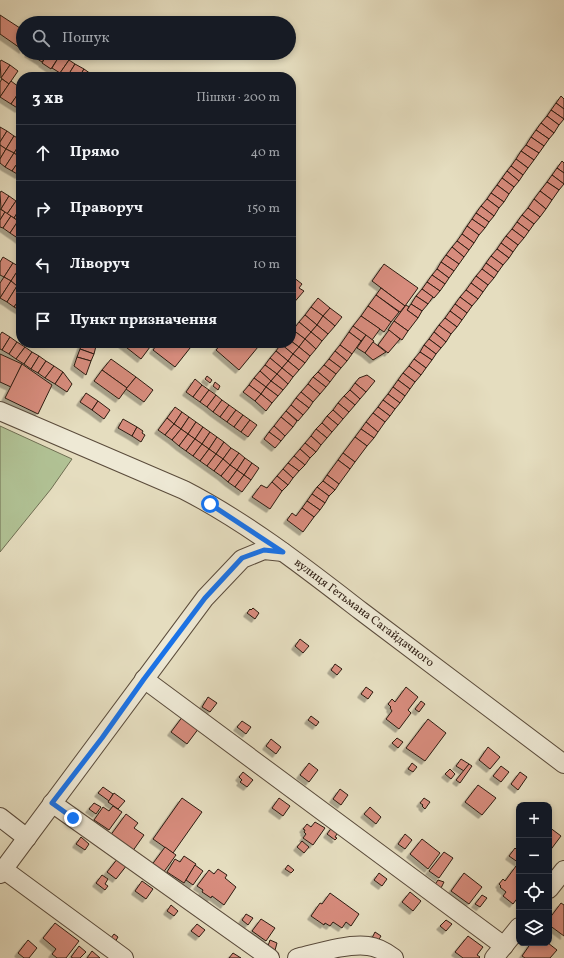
<!DOCTYPE html>
<html lang="uk">
<meta charset="utf-8">
<style>
body{margin:0;font-family:Vollkorn,serif;background:#242831;color:#f1f3f6}
.controls{position:absolute;right:12px;bottom:12px;display:grid;overflow:hidden;border-radius:8px;box-shadow:0 2px 6px #0003}
.controls button{width:36px;height:36px;display:grid;place-items:center;padding:0;border:0;border-bottom:1px solid #363941;background:#171b24;color:#f1f3f6;font:20px sans-serif}
.stop{position:absolute;width:12px;height:12px;margin:-9px;border:3px solid #1a73e8;border-radius:50%;background:#fff}
.stop.end{background:#1a73e8;border-color:#fff;box-shadow:0 1px 4px #0008}
.list{margin:0;padding:0;list-style:none}
h2{display:flex;justify-content:space-between;align-items:center;height:52px;margin:0;padding:0 16px;font-size:17px}
h2 small{font-size:13px;font-weight:400;color:#9ea1a6}
.list li{display:grid;grid-template-columns:26px 1fr auto;gap:12px;align-items:center;box-sizing:border-box;height:56px;padding:0 16px;border-top:1px solid #363941}
.list b{display:block;font-size:15px;white-space:nowrap}
.list em{font-size:13px;font-style:normal;color:#9ea1a6}
.icon{flex:none;width:22px;height:22px;fill:none;stroke:currentColor;stroke-width:2;stroke-linecap:round;stroke-linejoin:round}
.map{position:relative;flex:none;width:564px;height:958px;overflow:hidden}
.search{position:absolute;background:#171b24;box-shadow:0 2px 6px #0003;left:16px;top:16px;width:280px;height:44px;display:flex;align-items:center;gap:10px;box-sizing:border-box;padding:0 14px;border-radius:22px;color:#9ea1a6;font-size:15px}
.panel{position:absolute;background:#171b24;box-shadow:0 2px 6px #0003;left:16px;top:72px;width:280px;height:276px;border-radius:16px}
.map>svg:first-child{display:block}
</style>
<div class="map">
<svg width="564" height="958" viewBox="0 0 564 958">
<defs>
<filter id="shadow"><feDropShadow dx="-3.5" dy="3.5" stdDeviation="0" flood-color="#0004"/></filter>
</defs>
<rect width="100%" height="100%" fill="#e5ddbf"/>
<filter id="stains"><feTurbulence type="fractalNoise" baseFrequency=".005" numOctaves="4"/><feColorMatrix values="0 0 0 0 .2 0 0 0 0 .09 0 0 0 0 .02 0 0 0 .5 -.17"/></filter>
<radialGradient id="worn" r=".72"><stop offset=".6" stop-color="#630" stop-opacity="0"/><stop offset="1" stop-color="#630" stop-opacity=".3"/></radialGradient>
<polygon fill="#b1c295" stroke="#6f6f53" points="0,426 72,459 51,489 0,552"/>
<g fill="#d78c7d" stroke="#2d1c11" filter="url(#shadow)">
<polygon points="0,15 23,30 23,50 0,34"/>
<polygon points="28,53 48,53 42,62"/>
<polygon points="48,53 57,53 60,55 51,69 42,63"/>
<polygon points="60,55 69,60 60,73 52,68"/>
<polygon points="1,60 10,65 1,78 0,62"/>
<polygon points="69,60 75,64 67,77 66,77 60,73"/>
<polygon points="75,64 84,69 79,77 67,77"/>
<polygon points="10,65 18,71 9,84 1,78"/>
<polygon points="84,69 91,74 89,77 79,77"/>
<polygon points="2,79 9,84 0,97 0,82"/>
<polygon points="11,81 19,87 17,89 20,91 11,104 0,97"/>
<polygon points="20,91 21,106 19,109 11,104"/>
<polygon points="561,96 564,99 564,109 556,103"/>
<polygon points="556,103 564,109 564,119 551,110"/>
<polygon points="551,110 564,119 559,125 547,116"/>
<polygon points="547,116 559,125 554,133 541,123"/>
<polygon points="541,123 554,133 549,139 536,130"/>
<polygon points="0,127 7,131 0,142"/>
<polygon points="536,130 549,139 544,146 531,137"/>
<polygon points="7,131 14,136 6,149 0,145 0,142"/>
<polygon points="14,136 21,140 21,142 14,153 6,149"/>
<polygon points="531,137 544,146 539,153 526,145"/>
<polygon points="21,142 21,158 14,153"/>
<polygon points="0,145 6,149 0,159"/>
<polygon points="526,145 539,153 534,160 521,151"/>
<polygon points="6,149 14,153 5,167 0,163 0,159"/>
<polygon points="521,151 534,160 528,168 516,159"/>
<polygon points="14,153 21,158 12,171 5,167"/>
<polygon points="21,158 21,172 19,175 12,171"/>
<polygon points="516,159 528,168 523,175 511,166"/>
<polygon points="562,161 564,163 564,173 557,168"/>
<polygon points="511,166 523,175 519,181 507,171"/>
<polygon points="557,168 564,173 564,184 552,175"/>
<polygon points="507,171 519,181 514,187 502,178"/>
<polygon points="552,175 564,184 559,190 547,182"/>
<polygon points="502,178 514,187 509,194 497,185"/>
<polygon points="547,182 559,190 552,200 540,191"/>
<polygon points="497,185 509,194 504,202 491,193"/>
<polygon points="1,191 9,196 1,209 0,193"/>
<polygon points="540,191 552,200 546,209 534,199"/>
<polygon points="491,193 504,202 499,208 487,199"/>
<polygon points="9,196 16,201 7,214 1,209"/>
<polygon points="487,199 499,208 494,216 481,206"/>
<polygon points="534,199 546,209 540,217 528,208"/>
<polygon points="16,201 21,204 21,207 14,218 7,214"/>
<polygon points="481,206 494,216 489,222 476,213"/>
<polygon points="21,207 21,223 14,218"/>
<polygon points="528,208 540,217 534,224 522,215"/>
<polygon points="0,209 5,212 0,220"/>
<polygon points="5,212 11,216 3,228 0,227 0,220"/>
<polygon points="476,213 489,222 485,228 472,219"/>
<polygon points="522,215 534,224 529,231 517,222"/>
<polygon points="11,216 18,221 10,233 3,228"/>
<polygon points="472,219 485,228 479,235 467,226"/>
<polygon points="18,221 21,223 21,230 16,237 10,233"/>
<polygon points="517,222 529,231 524,238 512,229"/>
<polygon points="467,226 479,235 474,243 462,234"/>
<polygon points="512,229 524,238 518,245 506,236"/>
<polygon points="21,230 21,241 16,237"/>
<polygon points="462,234 474,243 469,250 457,241"/>
<polygon points="506,236 518,245 513,252 501,243"/>
<polygon points="457,241 469,250 464,257 452,247"/>
<polygon points="501,243 513,252 509,258 497,249"/>
<polygon points="452,247 464,257 459,264 446,255"/>
<polygon points="497,249 509,258 503,265 491,256"/>
<polygon points="446,255 459,264 454,271 441,262"/>
<polygon points="491,256 503,265 498,272 486,263"/>
<polygon points="3,257 13,263 4,277 0,275 0,262"/>
<polygon points="441,262 454,271 449,278 437,269"/>
<polygon points="13,263 20,267 11,281 4,277"/>
<polygon points="486,263 498,272 494,278 482,269"/>
<polygon points="384,264 418,288 405,306 372,281"/>
<polygon points="20,267 21,268 21,280 17,286 11,281"/>
<polygon points="437,269 449,278 445,284 432,275"/>
<polygon points="482,269 494,278 488,285 476,276"/>
<polygon points="291,271 295,274 293,277 302,284 299,288 304,291 291,306"/>
<polygon points="432,275 445,284 440,291 427,282"/>
<polygon points="476,276 488,285 483,292 471,283"/>
<polygon points="4,277 11,281 0,298 0,283"/>
<polygon points="11,281 17,286 7,302 0,298"/>
<polygon points="427,282 440,291 434,298 422,289"/>
<polygon points="471,283 483,292 478,299 466,290"/>
<polygon points="17,286 21,288 21,297 14,307 7,302"/>
<polygon points="381,288 405,306 400,312 376,295"/>
<polygon points="422,289 433,297 428,304 416,296"/>
<polygon points="466,290 478,299 472,306 460,297"/>
<polygon points="376,295 399,312 391,322 368,306"/>
<polygon points="416,296 428,304 422,311 411,304"/>
<polygon points="21,297 21,311 14,307"/>
<polygon points="460,297 472,306 467,313 455,304"/>
<polygon points="318,298 330,308 323,316 311,307"/>
<polygon points="411,304 422,311 418,318 407,310"/>
<polygon points="455,304 467,313 462,320 450,311"/>
<polygon points="406,305 409,307 407,310 418,318 408,331 394,321"/>
<polygon points="368,306 391,322 384,332 361,316"/>
<polygon points="311,307 323,316 317,325 305,315"/>
<polygon points="330,308 342,317 335,326 323,316"/>
<polygon points="450,311 462,320 457,327 445,318"/>
<polygon points="305,315 317,325 311,332 299,322"/>
<polygon points="323,316 335,326 328,334 317,325"/>
<polygon points="361,316 380,329 372,340 353,326"/>
<polygon points="445,318 457,327 451,334 439,325"/>
<polygon points="394,321 408,331 402,340 388,330"/>
<polygon points="299,322 311,332 305,339 293,330"/>
<polygon points="317,325 328,334 322,341 311,332"/>
<polygon points="439,325 451,334 446,342 434,332"/>
<polygon points="353,326 366,335 361,341 349,332"/>
<polygon points="293,330 305,339 299,347 291,341 291,332"/>
<polygon points="389,330 400,339 388,353 378,345"/>
<polygon points="2,332 10,337 2,350 0,349 0,335"/>
<polygon points="311,332 322,341 316,349 305,339"/>
<polygon points="349,332 361,341 352,354 340,345"/>
<polygon points="434,332 446,342 441,348 429,339"/>
<polygon points="366,335 374,341 365,353 357,348"/>
<polygon points="10,337 17,342 9,354 2,350"/>
<polygon points="305,339 316,349 310,356 299,347"/>
<polygon points="429,339 441,348 436,354 424,345"/>
<polygon points="291,341 299,347 293,354 281,344 282,343 291,343"/>
<polygon points="17,342 25,347 16,359 9,354"/>
<polygon points="373,342 386,352 373,360 365,353"/>
<polygon points="82,343 87,343 96,346 94,354 80,349"/>
<polygon points="123,343 144,343 150,347 141,359 122,344"/>
<polygon points="158,343 194,343 175,367 153,350"/>
<polygon points="222,343 254,343 258,347 239,370 216,350"/>
<polygon points="281,344 293,354 288,361 276,351"/>
<polygon points="340,345 352,354 347,361 335,351"/>
<polygon points="424,345 436,354 432,360 420,352"/>
<polygon points="25,347 32,352 24,364 16,359"/>
<polygon points="299,347 310,356 305,363 293,354"/>
<polygon points="80,349 94,354 91,361 77,357"/>
<polygon points="276,351 288,361 282,368 270,358"/>
<polygon points="335,351 347,361 341,368 329,359"/>
<polygon points="32,352 39,356 31,369 24,364"/>
<polygon points="420,352 432,360 426,368 414,359"/>
<polygon points="0,354 22,364 11,387 0,382"/>
<polygon points="293,354 305,363 299,370 288,361"/>
<polygon points="39,356 46,361 38,373 31,369"/>
<polygon points="77,357 91,361 86,375 74,366"/>
<polygon points="270,358 282,368 277,374 265,365"/>
<polygon points="111,359 136,377 127,388 102,370"/>
<polygon points="329,359 341,368 336,374 324,365"/>
<polygon points="414,359 426,368 421,375 409,366"/>
<polygon points="46,361 54,366 45,378 38,373"/>
<polygon points="288,361 299,370 293,377 282,368"/>
<polygon points="22,364 52,385 38,414 5,398"/>
<polygon points="265,365 277,374 271,381 260,371"/>
<polygon points="324,365 336,374 330,382 318,372"/>
<polygon points="54,366 63,372 55,384 45,378"/>
<polygon points="409,366 421,375 415,382 403,373"/>
<polygon points="282,368 293,377 288,384 277,374"/>
<polygon points="102,370 127,388 119,399 94,381"/>
<polygon points="260,371 271,381 266,387 254,378"/>
<polygon points="63,372 72,384 67,392 55,384"/>
<polygon points="318,372 330,382 326,387 313,377"/>
<polygon points="403,373 415,382 410,389 398,380"/>
<polygon points="277,374 288,384 283,390 271,381"/>
<polygon points="367,375 375,381 366,392 355,383 359,378"/>
<polygon points="207,376 212,380 210,383 205,379"/>
<polygon points="136,377 153,390 144,402 126,389"/>
<polygon points="313,377 326,387 320,394 308,384"/>
<polygon points="254,378 266,387 261,394 249,385"/>
<polygon points="195,379 202,385 193,397 186,392"/>
<polygon points="398,380 410,389 405,396 393,387"/>
<polygon points="271,381 283,390 278,396 266,387"/>
<polygon points="215,382 220,386 218,390 213,386"/>
<polygon points="355,383 366,392 360,399 350,390"/>
<polygon points="308,384 320,394 313,402 301,392"/>
<polygon points="202,385 209,390 200,402 193,397"/>
<polygon points="249,385 261,394 255,401 243,392"/>
<polygon points="266,387 278,396 272,403 261,394"/>
<polygon points="393,387 405,396 400,403 388,394"/>
<polygon points="209,390 216,395 207,407 200,402"/>
<polygon points="350,390 360,399 355,405 344,396"/>
<polygon points="301,392 313,402 309,408 296,398"/>
<polygon points="86,393 98,401 92,410 80,402"/>
<polygon points="261,394 272,403 266,411 255,401"/>
<polygon points="388,394 400,403 395,409 383,400"/>
<polygon points="216,395 222,400 213,412 207,407"/>
<polygon points="344,396 355,405 349,412 338,403"/>
<polygon points="296,398 309,408 303,415 291,405"/>
<polygon points="222,400 229,405 220,417 213,412"/>
<polygon points="383,400 395,409 390,416 378,407"/>
<polygon points="98,401 110,410 104,419 92,410"/>
<polygon points="338,403 349,412 343,419 333,410"/>
<polygon points="229,405 236,410 227,422 220,417"/>
<polygon points="291,405 303,415 298,421 286,411"/>
<polygon points="175,407 182,412 174,424 167,418"/>
<polygon points="378,407 390,416 385,422 373,413"/>
<polygon points="236,410 243,415 234,427 227,422"/>
<polygon points="333,410 343,419 338,425 327,416"/>
<polygon points="286,411 297,421 293,427 281,417"/>
<polygon points="182,412 189,417 181,429 174,424"/>
<polygon points="373,413 385,422 378,432 366,422"/>
<polygon points="243,415 250,420 241,432 234,427"/>
<polygon points="327,416 338,425 332,432 322,423"/>
<polygon points="189,417 196,422 188,434 181,429"/>
<polygon points="281,417 293,427 285,436 274,426"/>
<polygon points="167,418 174,424 165,435 158,430"/>
<polygon points="123,419 137,427 132,436 118,428"/>
<polygon points="250,420 257,425 248,437 241,432"/>
<polygon points="196,422 203,427 195,439 188,434"/>
<polygon points="366,422 378,432 374,438 361,429"/>
<polygon points="322,423 332,432 327,438 316,429"/>
<polygon points="174,424 181,429 172,440 165,435"/>
<polygon points="274,426 285,436 281,441 269,432"/>
<polygon points="137,427 143,431 142,433 145,435 141,442 132,436"/>
<polygon points="203,427 210,432 202,444 195,439"/>
<polygon points="181,429 188,434 179,446 172,440"/>
<polygon points="316,429 327,438 321,445 311,436"/>
<polygon points="361,429 374,438 367,446 355,437"/>
<polygon points="210,432 217,437 209,449 202,444"/>
<polygon points="269,432 281,441 275,448 264,439"/>
<polygon points="188,434 195,439 186,451 179,446"/>
<polygon points="311,436 321,445 316,452 305,443"/>
<polygon points="217,437 224,442 216,454 209,449"/>
<polygon points="355,437 367,446 355,462 343,453"/>
<polygon points="195,439 202,444 193,456 186,451"/>
<polygon points="224,442 231,448 223,459 216,454"/>
<polygon points="305,443 316,452 310,458 300,449"/>
<polygon points="202,444 209,449 200,461 193,456"/>
<polygon points="231,448 239,453 230,465 223,459"/>
<polygon points="209,449 216,454 207,466 200,461"/>
<polygon points="300,449 310,458 305,465 294,456"/>
<polygon points="239,453 245,458 237,470 230,465"/>
<polygon points="343,453 355,462 350,469 338,460"/>
<polygon points="216,454 223,459 214,471 207,466"/>
<polygon points="294,456 305,465 299,471 288,463"/>
<polygon points="245,458 252,463 244,475 237,470"/>
<polygon points="223,459 230,465 221,476 214,471"/>
<polygon points="338,460 350,469 339,484 327,475"/>
<polygon points="252,463 259,468 251,480 244,475"/>
<polygon points="288,463 299,471 293,478 283,469"/>
<polygon points="230,465 237,470 228,482 221,476"/>
<polygon points="283,469 293,478 288,485 277,476"/>
<polygon points="237,470 244,475 235,487 228,482"/>
<polygon points="244,475 251,480 242,492 235,487"/>
<polygon points="327,475 339,484 335,490 323,481"/>
<polygon points="277,476 288,485 282,491 272,482"/>
<polygon points="323,481 335,490 329,496 317,487"/>
<polygon points="272,482 282,491 270,509 252,497 261,485 267,488"/>
<polygon points="317,487 329,496 325,503 312,494"/>
<polygon points="312,494 325,503 320,510 307,501"/>
<polygon points="307,501 320,510 314,517 302,508"/>
<polygon points="302,508 314,517 303,532 287,520 292,513 296,516"/>
<polygon points="253,608 259,613 255,619 247,613 250,609 251,610"/>
<polygon points="300,639 309,646 303,653 295,646"/>
<polygon points="335,664 342,669 337,675 331,670"/>
<polygon points="366,687 373,692 368,699 361,694"/>
<polygon points="406,687 418,697 408,710 411,713 399,729 386,719 392,711 390,708 391,707 388,704 392,699 395,702"/>
<polygon points="208,697 217,703 210,712 202,707"/>
<polygon points="421,701 425,704 419,712 415,709"/>
<polygon points="183,716 199,728 187,744 171,732"/>
<polygon points="311,716 319,722 316,726 308,720"/>
<polygon points="428,719 446,733 425,761 406,748"/>
<polygon points="242,721 251,727 246,734 237,727"/>
<polygon points="397,738 403,742 398,748 392,743"/>
<polygon points="271,739 281,747 276,754 266,746"/>
<polygon points="488,747 500,757 490,769 479,760"/>
<polygon points="461,759 469,764 464,771 456,766"/>
<polygon points="309,763 318,770 309,782 300,775"/>
<polygon points="412,763 417,767 413,772 408,769"/>
<polygon points="469,764 472,766 460,783 456,780"/>
<polygon points="501,766 509,772 501,782 493,776"/>
<polygon points="450,769 455,774 451,779 445,774"/>
<polygon points="243,772 253,780 247,787 240,782 242,780 239,777"/>
<polygon points="520,772 527,777 518,790 511,784"/>
<polygon points="478,785 496,798 482,815 465,802"/>
<polygon points="103,787 113,794 109,801 98,793"/>
<polygon points="340,789 348,795 341,805 333,799"/>
<polygon points="114,793 125,801 118,809 108,802"/>
<polygon points="182,798 202,812 173,853 153,839"/>
<polygon points="279,798 290,806 283,816 272,808"/>
<polygon points="424,798 430,802 425,809 422,806 423,805 420,803"/>
<polygon points="94,803 101,807 96,814 89,809"/>
<polygon points="113,806 122,812 109,830 94,820 103,807 109,811"/>
<polygon points="370,807 381,817 376,824 364,814"/>
<polygon points="126,814 138,823 134,828 144,835 132,852 110,836"/>
<polygon points="315,822 325,828 313,845 303,838 306,834 304,832 305,830 303,829 307,824 311,827"/>
<polygon points="333,826 339,831 335,837 337,838 335,840 327,834"/>
<polygon points="549,827 561,836 549,852"/>
<polygon points="405,834 412,840 405,849 398,844"/>
<polygon points="81,837 89,844 85,850 76,844"/>
<polygon points="422,839 440,853 428,869 410,854"/>
<polygon points="302,841 309,847 304,853 297,847"/>
<polygon points="165,847 176,855 163,873 151,866"/>
<polygon points="515,848 519,852 519,863 509,856"/>
<polygon points="444,852 453,858 439,878 429,871"/>
<polygon points="184,856 196,864 184,883 167,872 175,859 180,862"/>
<polygon points="118,858 127,865 116,879 107,872"/>
<polygon points="195,865 203,871 193,885 186,880"/>
<polygon points="288,865 294,870 291,873 285,869"/>
<polygon points="516,866 519,869 519,896 513,904 503,896 506,892 500,887 501,886 499,884 503,879 505,881"/>
<polygon points="218,869 227,875 225,878 236,887 224,905 212,896 211,898 202,892 203,890 197,886 209,870 214,874"/>
<polygon points="379,873 387,879 382,886 374,880"/>
<polygon points="464,873 482,887 469,904 451,891"/>
<polygon points="102,875 108,879 105,884 108,886 105,890 96,883"/>
<polygon points="438,880 444,882 440,890 434,886"/>
<polygon points="142,881 153,889 146,899 135,891"/>
<polygon points="410,892 421,901 413,911 402,902"/>
<polygon points="330,893 359,914 351,926 346,922 342,928 333,922 330,926 325,923 324,925 311,916 320,903 322,904"/>
<polygon points="482,895 487,898 480,907 475,904"/>
<polygon points="561,903 564,905 564,936 549,925 549,919"/>
<polygon points="171,905 178,911 174,916 167,911"/>
<polygon points="246,914 253,918 248,925 242,920"/>
<polygon points="261,919 275,928 266,941 252,931"/>
<polygon points="446,920 452,924 446,931 440,926"/>
<polygon points="55,923 79,941 66,958 57,958 52,954 56,949 43,938"/>
<polygon points="197,924 205,930 199,937 191,931"/>
<polygon points="375,932 381,936 378,941 372,938"/>
<polygon points="114,934 118,937 115,942 111,938"/>
<polygon points="468,936 483,947 477,955 480,957 479,958 463,958 455,952"/>
<polygon points="28,940 37,948 29,958 24,958 18,953"/>
<polygon points="270,940 277,943 274,954 266,952"/>
<polygon points="531,943 548,943 557,950 550,958 525,958 522,956"/>
<polygon points="79,946 86,952 80,958 73,958 71,957"/>
<polygon points="92,951 100,958 87,958"/>
<polygon points="233,953 241,958 229,958"/>
</g>
<g fill="none" stroke-linecap="round" stroke-linejoin="round">
<defs>
<g id="minor">
<path d="M0 411 184 490C248 523 304 567 361 611 429 662 496 713 564 764"/>
<polyline points="144,679 504,946"/>
<polyline points="52,803 270,958"/>
<polyline points="0,817 27,838"/>
<polyline points="3,869 124,958"/>
<polyline points="0,874 205,598 242,559 264,550 283,552"/>
<polyline points="549,889 564,870"/>
<path d="M297 958C317 953 349 943 368 946 378 947 386 952 394 958"/>
<polyline points="494,958 519,927"/>
</g>
</defs>
<use href="#minor" stroke="#5b4c3c" stroke-width="20"/>
<use href="#minor" stroke="#eee9d5" stroke-width="18"/>
</g>
<g fill="none" stroke-linecap="round" stroke-linejoin="round">
<polyline stroke="#1a73e8" stroke-width="5" points="73,818 52,803 102,738 144,679 205,598 242,558 264,550 283,552 210,504"/>
</g>
<g text-anchor="middle" dominant-baseline="central" stroke-width="3.5" stroke-linejoin="round" paint-order="stroke">
<g font-size="12" fill="#2d1c11" stroke="#eee9d5">
<text transform="translate(364 613) rotate(37)">вулиця Гетьмана Сагайдачного</text>
</g>
</g>
<rect width="100%" height="100%" filter="url(#stains)"/>
<rect width="100%" height="100%" fill="url(#worn)"/>
</svg>
<div class="controls">
<button>+</button>
<button>−</button>
<button><svg class="icon" aria-label="locate" viewBox="0 0 24 24"><circle cx="12" cy="12" r="6"/><path d="M12 2v4M12 18v4M2 12h4M18 12h4"/></svg></button>
<button><svg class="icon" aria-label="layers" viewBox="0 0 24 24"><path d="M12 4l9 5-9 5-9-5zM3 14l9 5 9-5"/></svg></button>
</div>
<div class="stop" style="left:210px;top:504px"></div>
<div class="stop end" style="left:73px;top:818px"></div>
<div class="search"><svg class="icon" aria-label="search" viewBox="0 0 24 24"><circle cx="10" cy="10" r="6"/><path d="M15 15l6 6"/></svg>Пошук</div>
<section class="panel">
<h2>3 хв<small>Пішки · 200 m</small></h2>
<ul class="list">
<li><svg class="icon" aria-label="ahead" viewBox="0 0 24 24"><path d="M12 20V5M6 11l6-6 6 6"/></svg><div><b>Прямо</b></div><em>40 m</em></li>
<li><svg class="icon" aria-label="right" viewBox="0 0 24 24"><path d="M7 20v-9h11M14 6l5 5-5 5"/></svg><div><b>Праворуч</b></div><em>150 m</em></li>
<li><svg class="icon" aria-label="left" viewBox="0 0 24 24"><path d="M17 20v-9H6M10 6l-5 5 5 5"/></svg><div><b>Ліворуч</b></div><em>10 m</em></li>
<li><svg class="icon" aria-label="arrive" viewBox="0 0 24 24"><path d="M6 21V4h12l-3 4 3 4H6"/></svg><div><b>Пункт призначення</b></div></li>
</ul>
</section>
</div>
